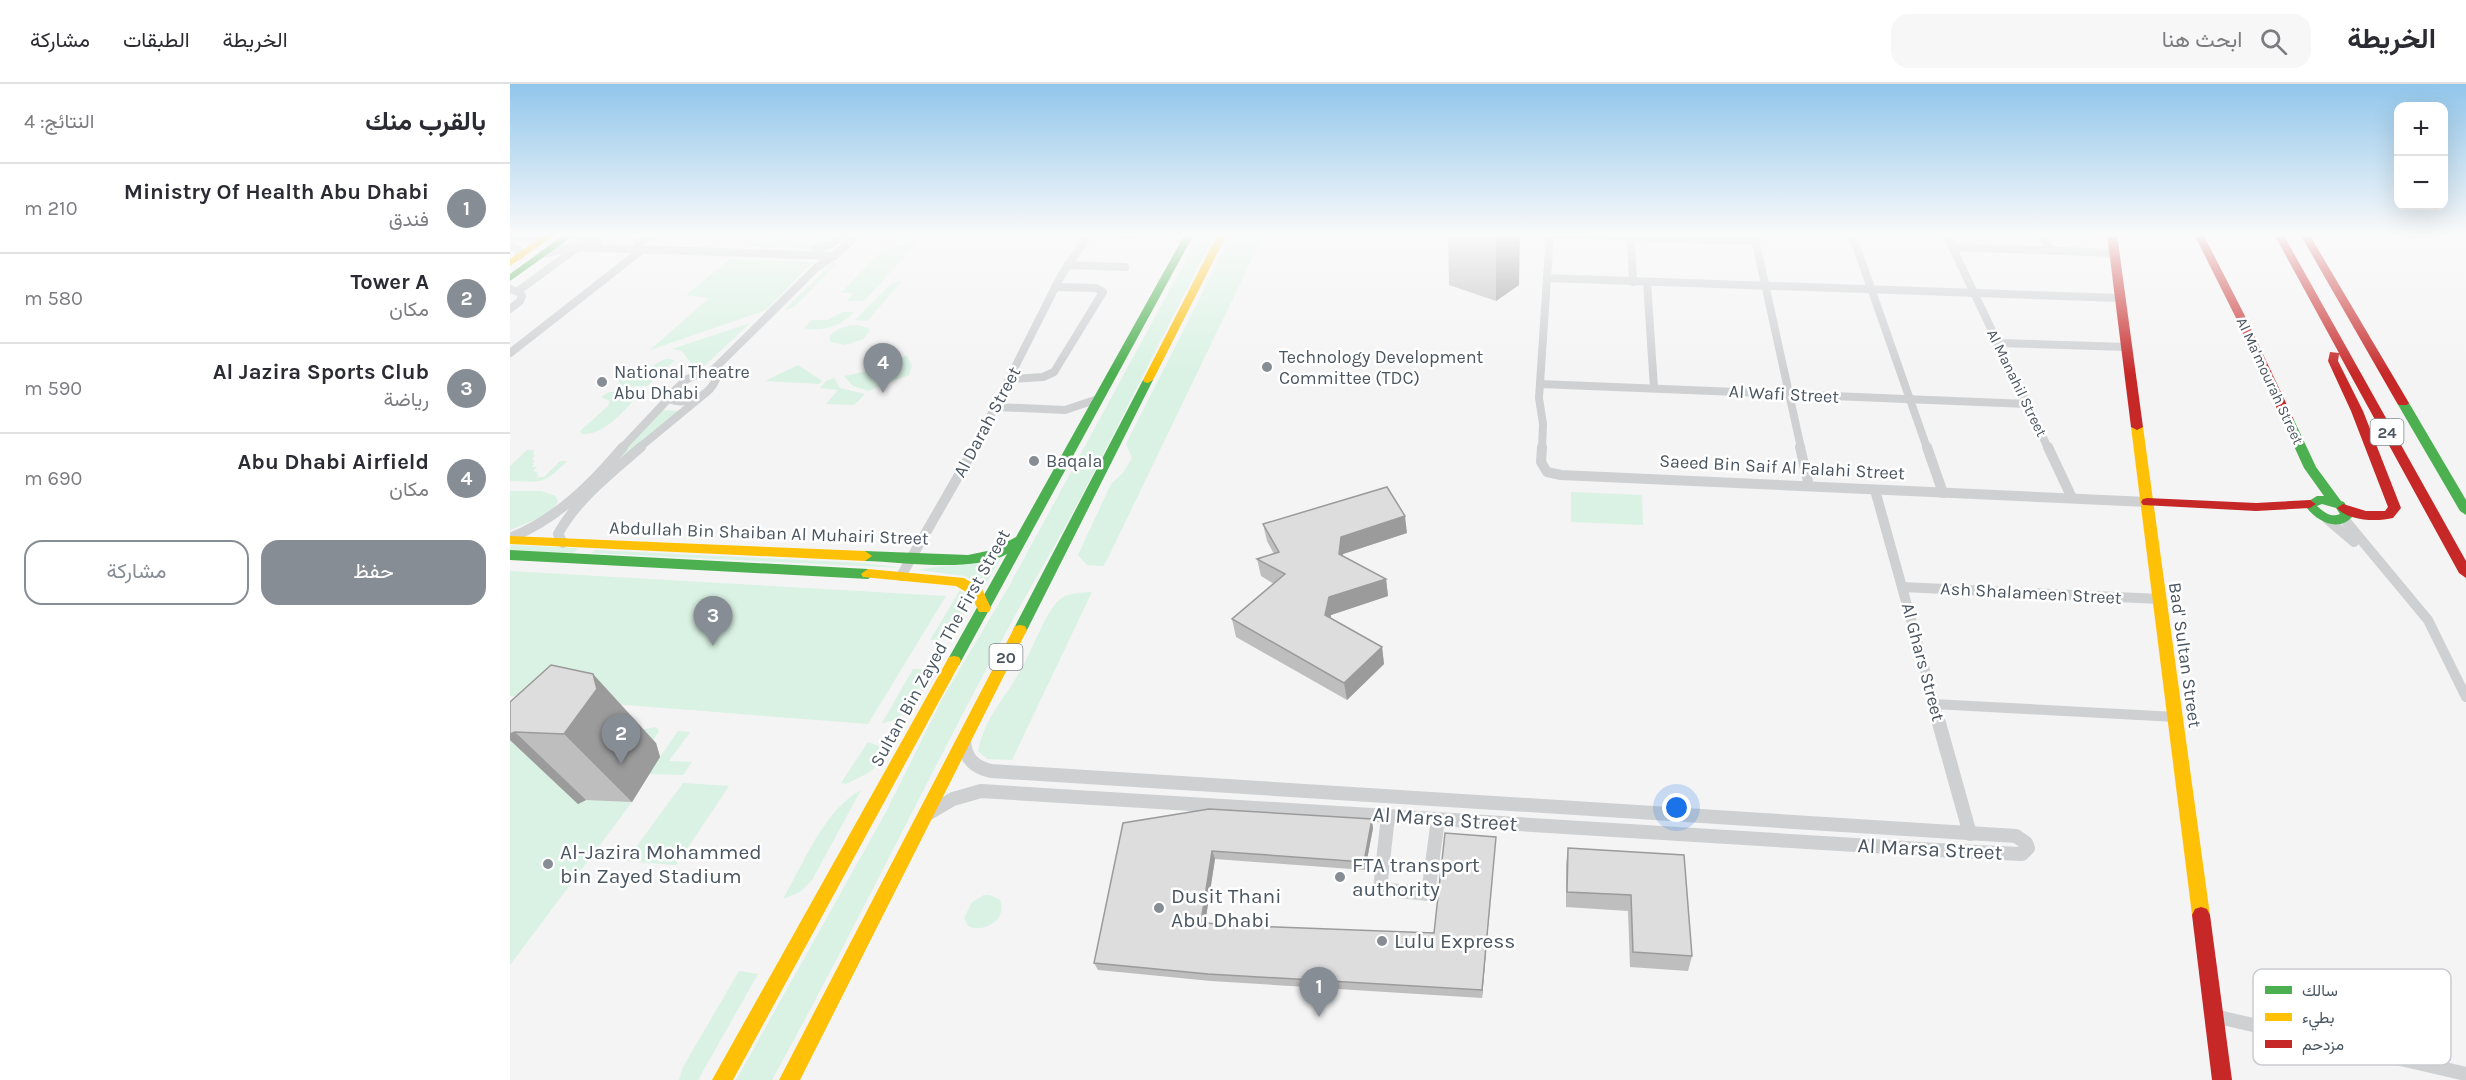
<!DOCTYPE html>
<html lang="ar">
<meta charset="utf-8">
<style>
body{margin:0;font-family:Karla,Vazirmatn,sans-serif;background:#f7f7f7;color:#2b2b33;direction:rtl}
.controls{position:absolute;right:18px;top:18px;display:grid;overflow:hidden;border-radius:12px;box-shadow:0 6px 24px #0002}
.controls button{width:54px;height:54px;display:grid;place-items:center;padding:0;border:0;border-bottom:2px solid #e1e1e2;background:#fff;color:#2b2b33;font:30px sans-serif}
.you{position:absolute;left:1167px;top:724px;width:21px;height:21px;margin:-15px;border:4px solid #fff;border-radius:50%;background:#1a73e8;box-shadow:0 0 0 9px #1a73e833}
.badge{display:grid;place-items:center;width:39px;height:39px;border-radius:50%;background:#868d94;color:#fff;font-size:20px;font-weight:700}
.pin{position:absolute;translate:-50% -50px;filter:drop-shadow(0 2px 3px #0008)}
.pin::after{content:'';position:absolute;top:32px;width:21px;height:18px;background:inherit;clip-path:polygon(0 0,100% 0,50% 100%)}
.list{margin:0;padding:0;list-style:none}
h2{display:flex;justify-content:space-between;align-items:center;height:78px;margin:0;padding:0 24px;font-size:26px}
h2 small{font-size:20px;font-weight:400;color:#7c7c81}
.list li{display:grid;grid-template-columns:39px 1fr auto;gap:18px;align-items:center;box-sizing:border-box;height:90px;padding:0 24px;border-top:2px solid #e1e1e2}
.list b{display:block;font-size:22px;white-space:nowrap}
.list p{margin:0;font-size:20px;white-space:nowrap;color:#7c7c81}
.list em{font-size:20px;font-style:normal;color:#7c7c81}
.actions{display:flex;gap:12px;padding:18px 24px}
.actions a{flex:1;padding:14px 0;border:2px solid #868d94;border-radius:18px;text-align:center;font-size:21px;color:#868d94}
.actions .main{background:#868d94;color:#fff}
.icon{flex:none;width:33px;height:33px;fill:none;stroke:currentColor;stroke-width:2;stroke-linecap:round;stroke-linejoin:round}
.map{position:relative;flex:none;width:1956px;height:996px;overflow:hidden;direction:ltr}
header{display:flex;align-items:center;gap:36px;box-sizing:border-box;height:84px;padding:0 30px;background:#fff;border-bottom:2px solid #e1e1e2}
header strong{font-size:28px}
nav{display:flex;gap:33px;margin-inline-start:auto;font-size:21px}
.search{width:420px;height:54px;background:#f7f7f7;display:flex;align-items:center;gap:15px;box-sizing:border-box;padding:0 21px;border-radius:18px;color:#7c7c81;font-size:22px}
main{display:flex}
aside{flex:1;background:#fff}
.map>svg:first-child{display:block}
</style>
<header>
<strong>الخريطة</strong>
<div class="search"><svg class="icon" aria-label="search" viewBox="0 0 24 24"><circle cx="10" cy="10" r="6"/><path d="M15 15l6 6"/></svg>ابحث هنا</div>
<nav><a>الخريطة</a><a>الطبقات</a><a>مشاركة</a></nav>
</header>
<main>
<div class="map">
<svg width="1956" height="996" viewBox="0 0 1956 996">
<rect width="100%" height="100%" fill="#f4f4f4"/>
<g fill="#d9f2e3">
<path d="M690 150H705C657 242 612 336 563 428 543 466 520 503 500 541 418 692 345 846 262 996H226L376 728 432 615 498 504Z"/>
<polygon points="722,150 754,150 596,478 593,482 577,481 568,471 601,400 613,389 622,374 616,360"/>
<path d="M301 151 320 152 324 155C311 165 296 170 280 164L287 156 295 157Z"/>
<polygon points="385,152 412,153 354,217 337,217 343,209 331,209 378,160 381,160 380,164 394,162 395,157 379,159"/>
<polygon points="242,154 276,156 262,164 235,162"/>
<polygon points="220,175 303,178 256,226 140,266 199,214 176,211"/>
<polygon points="323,178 327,180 284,223 276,226 276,224"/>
<polygon points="392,197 357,237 345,236 383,198"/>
<path d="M333 228H344C329 244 315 246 294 245L301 236H317Z"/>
<polygon points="240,239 192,284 185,285 172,267 162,265"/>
<path d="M348 241 360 245 354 255 335 261 320 258V252C327 244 337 241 348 241Z"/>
<polygon points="397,271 402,282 399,291 380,298 372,282"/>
<path d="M157 275 165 276 137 302H111L108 295C129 300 139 279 157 275Z"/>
<polygon points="288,281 312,297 309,300 255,297"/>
<polygon points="363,286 372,301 359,307 343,302 334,292"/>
<polygon points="324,294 330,304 355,310 344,321 316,320 328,306 310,304 316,297"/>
<path d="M99 308H132C116 323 97 351 73 350L70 347 98 322 100 317 91 313Z"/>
<polygon points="151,326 169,327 71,414"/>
<path d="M17 366H24L23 371H25L22 376 25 377 22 380H24L22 383H27L23 387 28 388 26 390 29 391 27 393H34L50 377H57C33 401 33 398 0 397V382Z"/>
<polygon points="0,407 31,407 46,412 48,418 39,430 0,446"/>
<polygon points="1061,408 1132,411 1133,441 1061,438"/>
<polygon points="0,461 65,464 68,465 63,469 0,466"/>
<polygon points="85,466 353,479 393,484 82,469"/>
<path d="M491 474 474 503 455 492 409 486C436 479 463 484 491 474Z"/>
<polygon points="0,487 436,512 358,640 0,612"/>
<polygon points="450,506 457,512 451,534 431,556 420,556"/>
<path d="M582 508 502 676 477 675 468 667C475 633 493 617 509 589 520 571 534 532 547 518 556 508 569 509 582 508Z"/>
<path d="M403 585H414C410 609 398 636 372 639Z"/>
<polygon points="0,638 106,650 146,643 149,647 142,658 146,659 150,673 168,647 180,648 159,677 182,678 173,691 139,690 122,718 0,881"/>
<path d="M358 658 371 663 374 670C367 688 351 692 336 700L331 699Z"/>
<polygon points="173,699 219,702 166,781 116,777"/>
<path d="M351 706 302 796 290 808 273 815C294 779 314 726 351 706Z"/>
<path d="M474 811H480L490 816C498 835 474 850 458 842L454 834 462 818Z"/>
<polygon points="229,887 248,890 188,996 169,996 173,983"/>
</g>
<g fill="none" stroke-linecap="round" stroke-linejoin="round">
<g stroke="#ced0d2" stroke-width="8">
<polyline points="64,150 72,155 88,157"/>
<polyline points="613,150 624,150"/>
<polyline points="1044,150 1246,157"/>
<polyline points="1244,150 1291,364"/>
<polyline points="1342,150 1417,364"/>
<polyline points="1436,150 1538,364"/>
<polyline points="1531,150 1541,167"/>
<polyline points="0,153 15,154 34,150"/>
<polyline points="1121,154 1123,198"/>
<polyline points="128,158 150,150"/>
<polyline points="0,162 9,166 10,172"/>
<polyline points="1442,163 1604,169"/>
<polyline points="305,165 322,160 334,150"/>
<polyline points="33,170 60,163 324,172"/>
<polyline points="557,181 615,183"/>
<polyline points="1037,194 1610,214"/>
<polyline points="1137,198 1144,304"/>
<polyline points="0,205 9,208 12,212 10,217 0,225"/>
<polyline points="8,207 68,163"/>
<polyline points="1488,259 1617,263"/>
<polyline points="0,269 133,165"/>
<path d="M191 290H203L207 293C200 312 180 321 161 316V310L177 295Z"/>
<polyline points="199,290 306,184 324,172 348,150"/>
<polyline points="500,295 533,293 544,288 593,208 586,204 545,203"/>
<polyline points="1030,300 1517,320"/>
<polyline points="487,323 555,326 588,315"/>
<polyline points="112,364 160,313"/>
<polyline points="129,364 192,312"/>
<polyline points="464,364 551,192 579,150"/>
<polyline points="1032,364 1033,340 1029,314 1040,150"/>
</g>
<g stroke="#ced0d2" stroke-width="10">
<polyline points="1032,363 1031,378 1037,388 1051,391 1637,418"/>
<polyline points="1290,363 1299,402"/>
<polyline points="1417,363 1433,409"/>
<polyline points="1538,363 1562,414"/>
<polyline points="1365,406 1430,640"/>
<polyline points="1817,435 1844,458"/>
<polyline points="1834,435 1918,536 1956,613"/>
<path d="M0 454C47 435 81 401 113 363"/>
<path d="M53 459 48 450C67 415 101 389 131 363"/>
<polyline points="391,492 465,363"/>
<polyline points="1392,503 1649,515"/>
<polyline points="1424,620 1666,633"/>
</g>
<g stroke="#ced0d2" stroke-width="14">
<polyline points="1429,639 1460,750"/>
<path d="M419 729 443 715 471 707 1444 767 1512 770 1518 764 1516 759 1506 752 481 687C464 683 456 675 454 658"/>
<polyline points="878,732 870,805 918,810 928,735"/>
<polyline points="1704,932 1956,990"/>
</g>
<g fill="#4caf50" fill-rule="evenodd">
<polygon points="55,150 66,150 0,197 0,190"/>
<path d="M675 150H684L449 581H439L437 577 497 470C464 489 393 478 355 477L348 472 355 467 458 471 482 466 506 453Z"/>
<polygon points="638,293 643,296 517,546 515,550 505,550 503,546 633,296"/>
<polygon points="1893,316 1899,319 1956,416 1956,431 1950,427 1887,319"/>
<path d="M1778 333 1784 336 1806 383 1831 417 1834 418 1843 432C1828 450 1804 436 1794 420L1807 412H1814L1794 384 1772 336ZM1812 420 1826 424 1830 430C1820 434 1814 428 1807 422Z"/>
<polygon points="0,466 358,485 365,490 358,495 0,476"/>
</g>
<g fill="#ffc107" fill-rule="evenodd">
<polygon points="35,150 46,150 0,182 0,175"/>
<polygon points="708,150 717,150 643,296 638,299 634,298 633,296"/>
<polygon points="1627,340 1633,343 1700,831 1697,837 1691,839 1685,837 1682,831 1621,343"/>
<polygon points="0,452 355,467 362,472 355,477 0,460"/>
<polygon points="358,485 454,494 472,505 481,524 479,528 469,528 461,511 446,502 353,493 351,490"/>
<polygon points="510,541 515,542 517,546 290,996 269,996 503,546 505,542"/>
<polygon points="444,572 449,573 451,577 223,996 202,996 439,573"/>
</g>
<g fill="#c62828" fill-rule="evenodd">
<polygon points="1597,150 1607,150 1633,343 1627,346 1621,343"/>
<polygon points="1684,150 1693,150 1735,232 1784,336 1782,338 1774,338 1772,336 1725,232"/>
<path d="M1764 150H1773L1956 477V494L1949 489 1829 270 1828 277 1853 327 1891 424 1883 434C1867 438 1838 437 1827 424L1833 420 1856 427H1875L1878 423 1841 327 1818 277 1820 268 1829 269Z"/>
<polygon points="1790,150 1799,150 1899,319 1897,321 1889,321 1887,319"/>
<polygon points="1637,414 1746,419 1800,416 1806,420 1800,424 1746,427 1633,421 1631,418 1633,415"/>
<polygon points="1691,823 1697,825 1700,831 1722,996 1702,996 1682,831 1685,825"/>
</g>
</g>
<g fill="#bebebf">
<polygon points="938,150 986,150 1009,201 986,217 939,201"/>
<polygon points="753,440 897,449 833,470 833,472 876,495 878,512 821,531 821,534 872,563 874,580 837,616 726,553 722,535 764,500 751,492 747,475 764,470 757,457"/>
<polygon points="0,618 146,659 150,673 122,718 76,716 68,720 0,656"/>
<polygon points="613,739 863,744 855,786 705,775 695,839 712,841 924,849 985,761 972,914 701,897 588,886 584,879"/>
<polygon points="1058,764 1174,771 1182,872 1178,887 1120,883 1118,827 1056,823 1056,780"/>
</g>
<g fill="#9b9b9b">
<polygon points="986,150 1010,150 1009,201 986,217"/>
<polygon points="895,432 897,449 833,470 831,487 829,470 831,453"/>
<polygon points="876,495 878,512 821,531 818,548 815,531 819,513"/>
<polygon points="872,563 874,580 837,616 834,599"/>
<polygon points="83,590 146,659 150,673 122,718 54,650"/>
<polygon points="5,648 76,716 68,720 0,656 0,649"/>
<polygon points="862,735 863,744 855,786 854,778"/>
<polygon points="986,753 985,761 972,914 972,906"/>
<polygon points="702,767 705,775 694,846 691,838"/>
</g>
<g fill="#ddddde" stroke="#9b9b9b" stroke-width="1.5">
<polygon points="877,403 895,432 831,453 829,470 876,495 819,513 815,531 872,563 834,599 722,535 775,490 747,475 769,468 753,440"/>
<polygon points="41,581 83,590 87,605 54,650 5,648 0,650 0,618"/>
<polygon points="699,725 862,735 854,778 702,767 691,838 712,841 924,849 935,749 986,753 972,906 698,890 584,879 613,739"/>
<polygon points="1058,764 1174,771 1182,872 1123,868 1121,811 1057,808"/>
</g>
<linearGradient id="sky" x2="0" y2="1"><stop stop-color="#91c6eb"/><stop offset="0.52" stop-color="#fafafa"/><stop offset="1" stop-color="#fafafa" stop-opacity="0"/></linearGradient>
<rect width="1956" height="290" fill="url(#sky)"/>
<g fill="#868d94" stroke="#fff" stroke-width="2">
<circle cx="757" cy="283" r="6"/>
<circle cx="92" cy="298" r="6"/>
<circle cx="524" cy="377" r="6"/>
<circle cx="38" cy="780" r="6"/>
<circle cx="830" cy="793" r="6"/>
<circle cx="649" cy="824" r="6"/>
<circle cx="872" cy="857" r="6"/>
</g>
<g text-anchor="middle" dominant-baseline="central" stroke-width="5" stroke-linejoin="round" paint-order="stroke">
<g font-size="15" fill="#4a5661" stroke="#fff">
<text transform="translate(1760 297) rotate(65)">Al Ma'mourah Street</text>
<text transform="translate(1507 299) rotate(64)">Al Manahil Street</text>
</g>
<g fill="#fff" stroke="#808990" stroke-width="1.5">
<rect x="1860.5" y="335" width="33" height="26" rx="4.5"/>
<rect x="479.5" y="560" width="33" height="26" rx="4.5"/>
</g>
<g font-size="16" font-weight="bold" fill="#4a5661">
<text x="1877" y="348">24</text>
<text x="496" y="573">20</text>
</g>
<g font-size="18" fill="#4a5661" stroke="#fff" text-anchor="start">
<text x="769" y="273">Technology Development<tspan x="769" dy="21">Committee (TDC)</tspan></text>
<text x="104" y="288">National Theatre<tspan x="104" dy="21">Abu Dhabi</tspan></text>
<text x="536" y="377">Baqala</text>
</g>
<g font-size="18" fill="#4a5661" stroke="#fff">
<text transform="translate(1274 310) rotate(3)">Al Wafi Street</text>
<text transform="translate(477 338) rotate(-62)">Al Darah Street</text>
<text transform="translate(1272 383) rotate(3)">Saeed Bin Saif Al Falahi Street</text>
<text transform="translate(259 449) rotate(2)">Abdullah Bin Shaiban Al Muhairi Street</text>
<text transform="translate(1521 509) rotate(3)">Ash Shalameen Street</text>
<text transform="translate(430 564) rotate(-61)">Sultan Bin Zayed The First Street</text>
<text transform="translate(1675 571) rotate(82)">Bad' Sultan Street</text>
<text transform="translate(1413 578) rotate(75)">Al Ghars Street</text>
</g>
<g font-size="21" fill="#4a5661" stroke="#fff">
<text transform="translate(935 735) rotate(4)">Al Marsa Street</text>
<text transform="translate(1420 765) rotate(3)">Al Marsa Street</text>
</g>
<g font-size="21" fill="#4a5661" stroke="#fff" text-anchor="start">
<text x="50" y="768">Al-Jazira Mohammed<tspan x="50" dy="24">bin Zayed Stadium</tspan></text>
<text x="842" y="781">FTA transport<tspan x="842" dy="24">authority</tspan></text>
<text x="661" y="812">Dusit Thani<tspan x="661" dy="24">Abu Dhabi</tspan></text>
<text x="884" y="857">Lulu Express</text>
</g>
</g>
<rect x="1743" y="885" width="198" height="96" rx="9" fill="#fff" stroke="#c9ccd0" stroke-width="1.5"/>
<rect x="1755" y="902" width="27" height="8" fill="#4caf50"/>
<rect x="1755" y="929" width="27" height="8" fill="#ffc107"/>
<rect x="1755" y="956" width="27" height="8" fill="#c62828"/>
<g font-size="16" fill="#4a5661">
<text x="1792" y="912">سالك</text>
<text x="1792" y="939">بطيء</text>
<text x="1792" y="966">مزدحم</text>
</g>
</svg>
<div class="controls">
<button>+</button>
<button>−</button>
</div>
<div class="you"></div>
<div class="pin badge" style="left:809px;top:933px">1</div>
<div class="pin badge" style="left:111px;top:680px">2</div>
<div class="pin badge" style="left:203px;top:562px">3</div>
<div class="pin badge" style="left:373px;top:309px">4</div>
</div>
<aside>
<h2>بالقرب منك<small>النتائج: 4</small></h2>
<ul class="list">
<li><span class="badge">1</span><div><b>Ministry Of Health Abu Dhabi</b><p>فندق</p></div><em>210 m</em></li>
<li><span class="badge">2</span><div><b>Tower A</b><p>مكان</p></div><em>580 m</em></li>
<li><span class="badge">3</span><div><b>Al Jazira Sports Club</b><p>رياضة</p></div><em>590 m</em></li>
<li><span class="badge">4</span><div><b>Abu Dhabi Airfield</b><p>مكان</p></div><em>690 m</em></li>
</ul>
<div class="actions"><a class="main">حفظ</a><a>مشاركة</a></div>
</aside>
</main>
